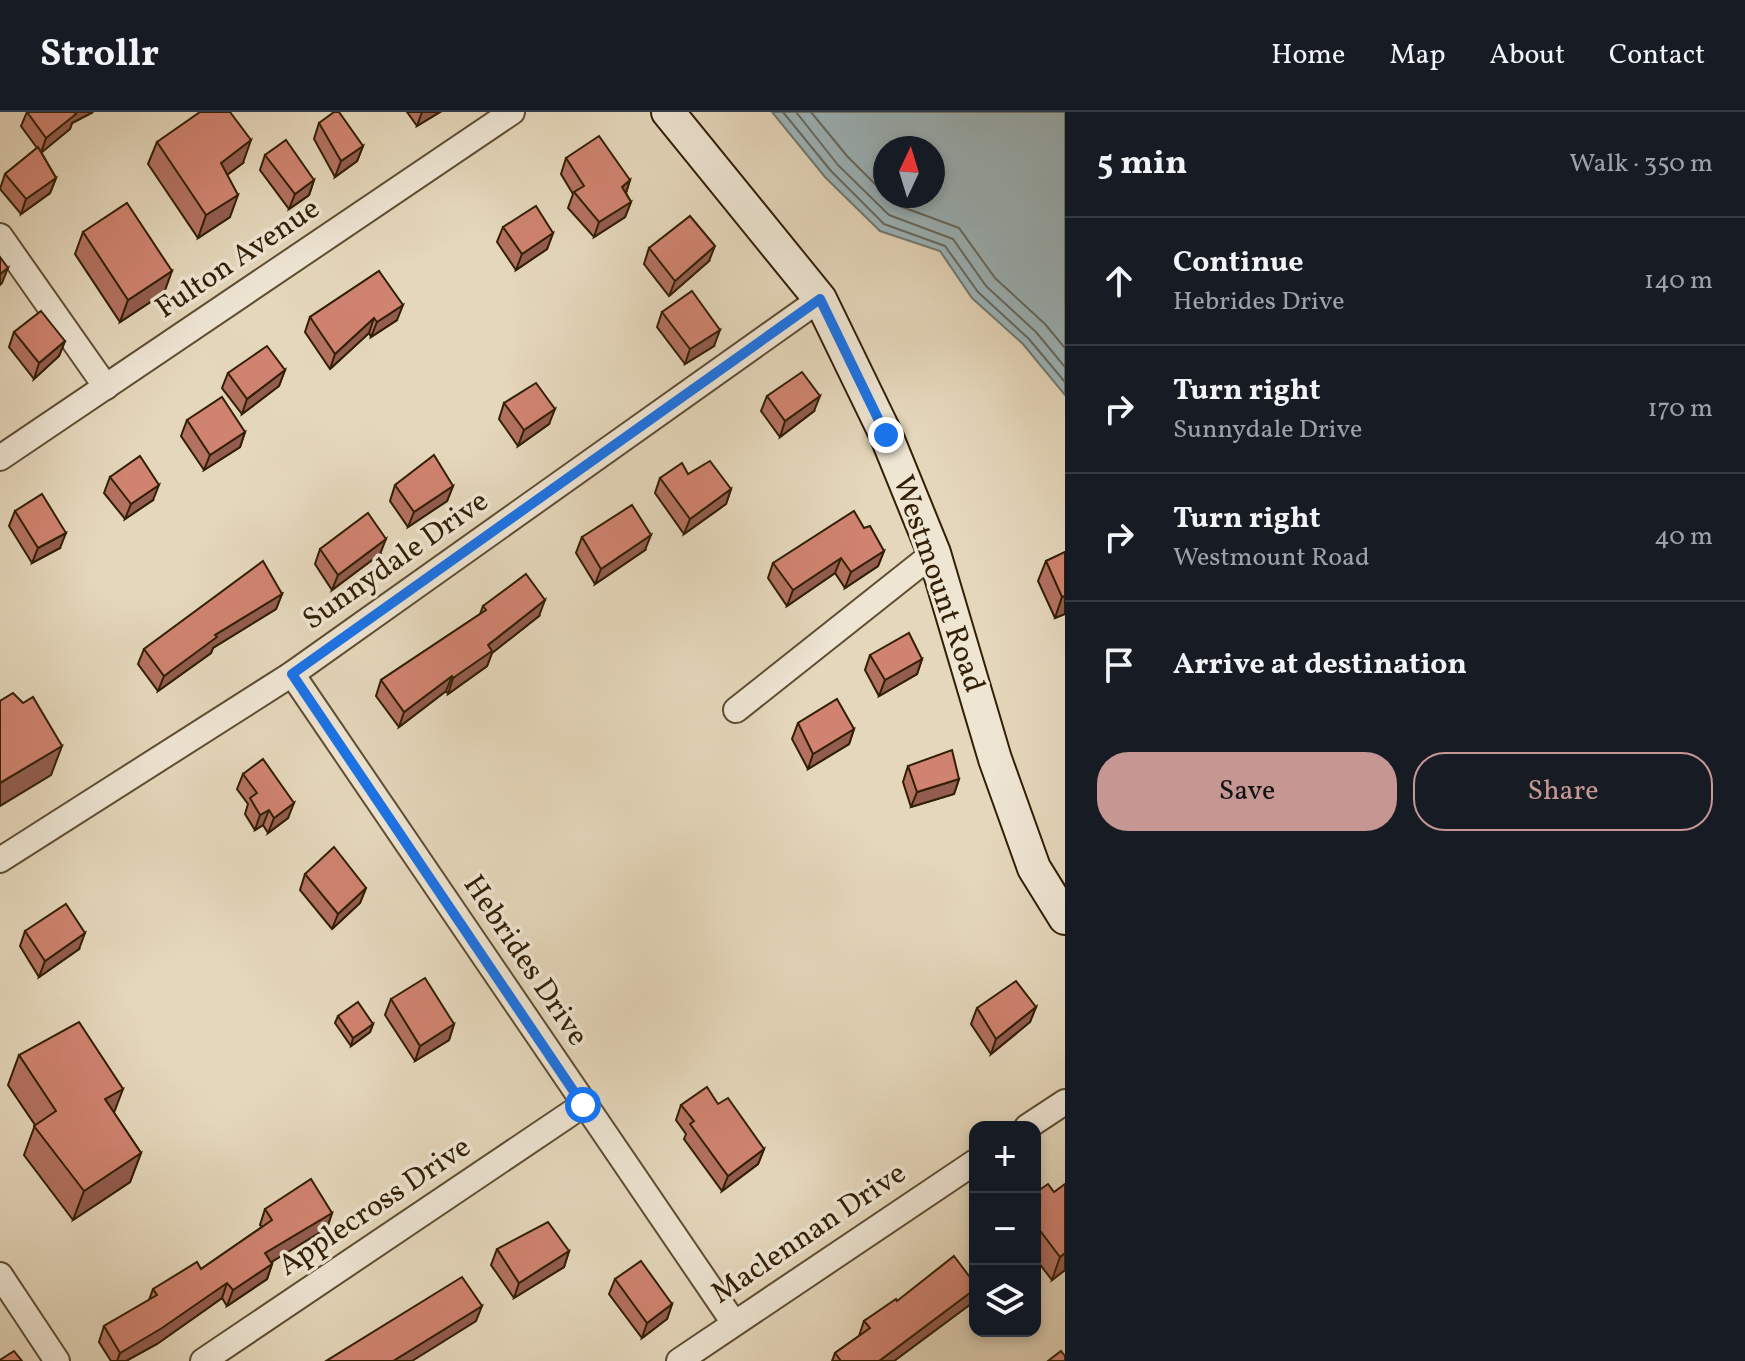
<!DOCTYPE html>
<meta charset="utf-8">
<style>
body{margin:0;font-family:Vollkorn,serif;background:#20242c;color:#f1f3f6}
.controls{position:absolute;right:24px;bottom:24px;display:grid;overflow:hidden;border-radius:16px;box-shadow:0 4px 12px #0003}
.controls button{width:72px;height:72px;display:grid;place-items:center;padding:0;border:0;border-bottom:2px solid #363941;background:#171b24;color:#f1f3f6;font:40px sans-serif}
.compass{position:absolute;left:873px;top:24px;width:72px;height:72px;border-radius:50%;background:#171b24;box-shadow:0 4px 12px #0003;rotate:4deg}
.stop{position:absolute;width:24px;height:24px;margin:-18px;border:6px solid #1a73e8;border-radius:50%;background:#fff}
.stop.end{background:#1a73e8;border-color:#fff;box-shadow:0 2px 8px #0008}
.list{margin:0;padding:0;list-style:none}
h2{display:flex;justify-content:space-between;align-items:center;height:104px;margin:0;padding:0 32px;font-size:34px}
h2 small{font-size:26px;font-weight:400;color:#9ea1a6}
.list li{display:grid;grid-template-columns:52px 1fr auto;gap:24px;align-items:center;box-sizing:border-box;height:128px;padding:0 32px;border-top:2px solid #363941}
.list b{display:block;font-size:30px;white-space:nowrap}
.list p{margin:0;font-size:26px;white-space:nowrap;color:#9ea1a6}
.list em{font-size:26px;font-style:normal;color:#9ea1a6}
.actions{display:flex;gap:16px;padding:24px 32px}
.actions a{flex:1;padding:18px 0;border:2px solid #c59692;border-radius:32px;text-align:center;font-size:28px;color:#c59692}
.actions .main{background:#c59692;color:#111}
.icon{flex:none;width:44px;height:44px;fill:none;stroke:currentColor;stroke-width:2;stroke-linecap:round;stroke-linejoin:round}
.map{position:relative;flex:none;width:1065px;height:1249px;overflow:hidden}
header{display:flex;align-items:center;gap:48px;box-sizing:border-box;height:112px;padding:0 40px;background:#171b24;border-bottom:2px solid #363941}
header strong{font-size:38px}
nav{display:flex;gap:44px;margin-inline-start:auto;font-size:28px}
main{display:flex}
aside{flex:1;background:#171b24}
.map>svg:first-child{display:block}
</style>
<header>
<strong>Strollr</strong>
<nav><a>Home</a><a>Map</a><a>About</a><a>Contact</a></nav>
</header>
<main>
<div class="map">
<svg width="1065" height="1249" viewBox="0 0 1065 1249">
<rect width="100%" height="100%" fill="#e5d7bb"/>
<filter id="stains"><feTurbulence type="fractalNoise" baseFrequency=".0025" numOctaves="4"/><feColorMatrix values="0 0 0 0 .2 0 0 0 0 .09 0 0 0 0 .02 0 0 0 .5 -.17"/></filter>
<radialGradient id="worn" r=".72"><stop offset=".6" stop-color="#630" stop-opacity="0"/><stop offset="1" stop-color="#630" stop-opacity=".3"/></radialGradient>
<path fill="#9cb6bc" stroke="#727a72" stroke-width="2" fill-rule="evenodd" d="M772 0H1065V283L1023 232 972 186 940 139 880 119 825 65ZM885 36H933V84H885Z"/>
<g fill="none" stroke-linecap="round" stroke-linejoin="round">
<g stroke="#676a60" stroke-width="2">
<polyline points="783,0 831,59 884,112 945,134 978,180 1029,227 1065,270"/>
<polyline points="796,0 838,53 889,103 953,127 986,174 1036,220 1065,255"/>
<polyline points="811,0 847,44 885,82"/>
<polyline points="887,84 897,93 959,116 995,166 1045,212 1065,236"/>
</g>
<defs>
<g id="minor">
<polyline points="0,124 106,275"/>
<polyline points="0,346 512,0"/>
<polyline points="292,562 734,1211"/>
<polyline points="736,598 934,441"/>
<polyline points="0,748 292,562 820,187"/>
<polyline points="1027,1015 1065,990"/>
<polyline points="0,1163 57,1249"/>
<polyline points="203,1249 583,993"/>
<polyline points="679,1249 975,1050"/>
</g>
<polyline id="secondary" points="668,0 820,187 886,323 934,441 995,647 1034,756 1065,806"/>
</defs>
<use href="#minor" stroke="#5f4d32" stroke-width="28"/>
<use href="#secondary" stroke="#321f04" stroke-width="36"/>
<use href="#minor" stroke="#eee5d3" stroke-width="24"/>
<use href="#secondary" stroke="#eee5d3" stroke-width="32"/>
</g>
<g fill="#b37160" stroke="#321f04" stroke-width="2">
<polygon points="27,0 93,0 72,11 70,17 41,40 56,66 50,81 21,102 0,77 5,62 37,36 21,14"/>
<polygon points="407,0 440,0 417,14"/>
<polygon points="319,11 363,34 357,49 335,65 314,27"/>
<polygon points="157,30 243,51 227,63 230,105 198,126 148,52"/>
<polygon points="265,43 314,68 309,83 289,97 260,58"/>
<polygon points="566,46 630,68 626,81 631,90 625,105 594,125 568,96 573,82 561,62"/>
<polygon points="503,115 553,121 547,137 516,158 497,130"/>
<polygon points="83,120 164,181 120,210 75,142"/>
<polygon points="649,136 709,149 669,184 644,152"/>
<polygon points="379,159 397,208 371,225 369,221 330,257 305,220 310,205"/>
<polygon points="662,200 714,234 685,252 657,215"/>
<polygon points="14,220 65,229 59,244 34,267 9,235"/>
<polygon points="285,258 279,274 242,302 222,276 228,261"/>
<polygon points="767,284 814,299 780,325 761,299"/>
<polygon points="504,291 549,312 518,334 499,307"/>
<polygon points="187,308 245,320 240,335 204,358 181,324"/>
<polygon points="688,362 731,377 726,392 684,422 655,381 660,366"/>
<polygon points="110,365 153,388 125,407 104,381"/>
<polygon points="395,373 453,374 447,389 408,415 390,389"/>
<polygon points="15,399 60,436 32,451 9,414"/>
<polygon points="582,425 645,438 595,472 576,441"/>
<polygon points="320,437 380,442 332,478 315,452"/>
<polygon points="884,439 878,454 845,476 835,461 787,494 768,466 773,451"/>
<polygon points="1065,440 1065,502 1055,506 1038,469 1046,449"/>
<polygon points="282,482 276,497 213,536 211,541 158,579 138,552 144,537"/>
<polygon points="483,494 539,504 492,541 487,554 448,582 446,579 399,615 376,584 381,568 480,502"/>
<polygon points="870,543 922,547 917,562 879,584 865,558"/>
<polygon points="798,611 854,617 849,632 808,657 792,627"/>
<polygon points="908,654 959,667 954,682 911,695 903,670"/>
<polygon points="243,662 288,706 268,721 263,713 255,718 245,702 248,692 237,677"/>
<polygon points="305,762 366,776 360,791 332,817 300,778"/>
<polygon points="25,819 79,837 39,865 20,834"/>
<polygon points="391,887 454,912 449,928 415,949 385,903"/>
<polygon points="1036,895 1030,910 991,942 971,912 977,896"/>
<polygon points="338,904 373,912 370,920 351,934 335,911"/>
<polygon points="19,943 114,1001 141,1041 130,1070 73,1108 24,1043 35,1013 8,973"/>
<polygon points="718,992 764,1037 758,1052 722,1079 684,1027 686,1022 676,1008 681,993"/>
<polygon points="1054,1080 1065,1158 1052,1168 1035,1146 1035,1081"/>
<polygon points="265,1097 332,1101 327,1116 271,1150 272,1152 267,1167 227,1194 222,1186 157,1232 126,1249 111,1249 99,1230 104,1214 149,1188 153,1177 201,1157 262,1115 260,1113"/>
<polygon points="497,1137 569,1139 564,1155 514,1186 491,1153"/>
<polygon points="615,1167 672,1192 667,1207 642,1226 609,1182"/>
<polygon points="897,1189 972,1191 894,1249 832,1249 835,1241 859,1224 864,1209"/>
</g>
<g fill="#925c4e" stroke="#321f04" stroke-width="2">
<polygon points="72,0 93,0 72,11 70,17 41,41 46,26"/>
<polygon points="422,0 440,0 417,14"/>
<polygon points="251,28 243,51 212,74 221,51"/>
<polygon points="363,34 357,49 335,65 341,49"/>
<polygon points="56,66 50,81 21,102 26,87"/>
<polygon points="314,68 309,83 289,97 295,82"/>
<polygon points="630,68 625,84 622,75"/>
<polygon points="238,83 230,105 198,126 206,103"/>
<polygon points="631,90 625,105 594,125 599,110"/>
<polygon points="553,121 547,137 516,158 522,142"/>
<polygon points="715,134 709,149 669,184 675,169"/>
<polygon points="8,156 2,171 0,173 0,162"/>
<polygon points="172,159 164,181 120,210 128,188"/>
<polygon points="403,193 397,208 371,225 377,210"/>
<polygon points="374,206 369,221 330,257 335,242"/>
<polygon points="720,218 714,234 685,252 690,237"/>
<polygon points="65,229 59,244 34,267 39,251"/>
<polygon points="285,258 279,274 242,302 247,287"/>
<polygon points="820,284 814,299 780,325 785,309"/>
<polygon points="555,297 549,312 518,334 524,318"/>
<polygon points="245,320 240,335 204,358 210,343"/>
<polygon points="159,373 153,388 125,407 131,392"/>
<polygon points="453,374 447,389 408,415 414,400"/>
<polygon points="731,377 726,392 684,422 690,407"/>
<polygon points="66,421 60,436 32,451 38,436"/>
<polygon points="651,423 645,438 595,472 601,457"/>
<polygon points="386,427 380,442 332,478 338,463"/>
<polygon points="884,439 878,454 845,476 851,460"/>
<polygon points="841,446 835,461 787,494 793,478"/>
<polygon points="282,482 276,497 213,536 211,541 158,579 164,564 215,523"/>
<polygon points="1065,484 1065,502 1055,506 1062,485"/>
<polygon points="545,488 539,504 492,541 487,554 448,582 453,566 488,533"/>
<polygon points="922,547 917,562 879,584 885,568"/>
<polygon points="452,564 446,579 399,615 404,600"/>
<polygon points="854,617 849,632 808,657 813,642"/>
<polygon points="62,634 51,663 0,694 0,671"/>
<polygon points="959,667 954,682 911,695 917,680"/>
<polygon points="294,691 288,706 268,721 274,706"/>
<polygon points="269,698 263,713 255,718 260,703"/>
<polygon points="366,776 360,791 332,817 338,802"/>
<polygon points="85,821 79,837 39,865 45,849"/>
<polygon points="1036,895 1030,910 991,942 996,927"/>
<polygon points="373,912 370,920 351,934 353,926"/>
<polygon points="454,912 449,928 415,949 420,934"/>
<polygon points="123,977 112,1006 105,987"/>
<polygon points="764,1037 758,1052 722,1079 728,1064"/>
<polygon points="141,1041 130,1070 73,1108 84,1079"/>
<polygon points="332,1101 327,1116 260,1157 265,1141"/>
<polygon points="569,1139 564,1155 514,1186 519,1171"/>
<polygon points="1065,1141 1065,1158 1052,1168 1060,1145"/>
<polygon points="272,1152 267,1167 227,1194 233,1178"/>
<polygon points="227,1171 222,1186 157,1232 126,1249 117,1249 120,1241"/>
<polygon points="975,1177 975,1183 972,1191 894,1249 879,1249"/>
<polygon points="672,1192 667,1207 642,1226 647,1211"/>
<polygon points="482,1194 476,1209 412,1249 393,1249"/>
</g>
<g fill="#d08370" stroke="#321f04" stroke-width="2">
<polygon points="27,0 74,0 76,2 46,26"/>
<polygon points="200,0 230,0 251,28 221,51 238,83 206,103 157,30"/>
<polygon points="334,0 339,0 363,34 341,49 319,11"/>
<polygon points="599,24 630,68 622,75 631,90 599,110 574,80 584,74 566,46"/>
<polygon points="286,28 314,68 295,82 265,43"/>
<polygon points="38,35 56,66 26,87 5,62"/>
<polygon points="127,91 172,159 128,188 83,120"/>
<polygon points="536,94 553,121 522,142 503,115"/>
<polygon points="690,104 715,134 675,169 649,136"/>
<polygon points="0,145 8,156 0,162"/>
<polygon points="379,159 403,193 377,210 374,206 335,242 310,205"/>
<polygon points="692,179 720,218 690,237 662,200"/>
<polygon points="41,199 65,229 39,251 14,220"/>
<polygon points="267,234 285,258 247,287 228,261"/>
<polygon points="802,260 820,284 785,309 767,284"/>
<polygon points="536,271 555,297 524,318 504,291"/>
<polygon points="222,285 245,320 210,343 187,308"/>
<polygon points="434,343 453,374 414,400 395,373"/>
<polygon points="140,344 159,373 131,392 110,365"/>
<polygon points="710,349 731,377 690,407 660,366 682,351 688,362"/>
<polygon points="42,382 66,421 38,436 15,399"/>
<polygon points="632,393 651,423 601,457 582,425"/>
<polygon points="854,399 864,416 870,414 884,439 851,460 841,446 793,478 773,451"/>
<polygon points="368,401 386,427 338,463 320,437"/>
<polygon points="1065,440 1065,484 1062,485 1046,449"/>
<polygon points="263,449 282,482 215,523 217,525 164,564 144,537"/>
<polygon points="526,462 545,488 488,533 492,539 453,566 452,564 404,600 381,568 486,498 483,494"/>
<polygon points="909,521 922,547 885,568 870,543"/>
<polygon points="13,581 23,591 33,585 62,634 0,671 0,589"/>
<polygon points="837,587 854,617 813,642 798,611"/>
<polygon points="952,638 959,667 917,680 908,654"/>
<polygon points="263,647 294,691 274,706 269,698 260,703 250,686 257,681 243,662"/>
<polygon points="334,735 366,776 338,802 305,762"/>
<polygon points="66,792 85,821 45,849 25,819"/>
<polygon points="425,866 454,912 420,934 391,887"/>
<polygon points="1016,869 1036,895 996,927 977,896"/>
<polygon points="358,890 373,912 353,926 338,904"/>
<polygon points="79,910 123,977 105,987 141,1041 84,1079 34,1014 56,999 19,943"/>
<polygon points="707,975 718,992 728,986 764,1037 728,1064 690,1012 694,1009 681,993"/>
<polygon points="311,1067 332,1101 265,1141 272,1152 233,1178 227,1171 162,1216 120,1241 104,1214 157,1183 153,1177 197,1150 201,1157 272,1108 265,1097"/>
<polygon points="1048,1072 1054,1080 1065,1072 1065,1141 1060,1145 1035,1112 1035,1081"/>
<polygon points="548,1110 569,1139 519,1171 497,1137"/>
<polygon points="954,1144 975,1172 975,1177 879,1249 841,1249 835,1241 870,1216 864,1209 896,1187 897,1189"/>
<polygon points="641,1149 672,1192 647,1211 615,1167"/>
<polygon points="462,1165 482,1194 393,1249 326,1249"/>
<polygon points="14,1239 22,1249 0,1249 0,1248"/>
<polygon points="1061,1239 1065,1244 1065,1249 1048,1249"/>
</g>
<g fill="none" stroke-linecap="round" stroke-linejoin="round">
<polyline stroke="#1a73e8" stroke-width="10" points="583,993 292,562 820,187 886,323"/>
</g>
<g text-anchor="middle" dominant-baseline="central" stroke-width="7" stroke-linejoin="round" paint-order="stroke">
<g font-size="30" fill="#321f04" stroke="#eee5d3">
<text transform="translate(238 147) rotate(-34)">Fulton Avenue</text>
<text transform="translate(396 449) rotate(-35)">Sunnydale Drive</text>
<text transform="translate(938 472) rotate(71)">Westmount Road</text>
<text transform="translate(525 849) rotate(56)">Hebrides Drive</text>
<text transform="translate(375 1095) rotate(-34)">Applecross Drive</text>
<text transform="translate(809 1122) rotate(-34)">Maclennan Drive</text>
</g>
</g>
<rect width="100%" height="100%" filter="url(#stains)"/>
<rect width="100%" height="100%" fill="url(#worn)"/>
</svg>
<div class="controls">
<button>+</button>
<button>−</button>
<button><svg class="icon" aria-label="layers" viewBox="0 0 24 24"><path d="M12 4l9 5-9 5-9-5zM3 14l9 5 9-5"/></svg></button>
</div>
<svg class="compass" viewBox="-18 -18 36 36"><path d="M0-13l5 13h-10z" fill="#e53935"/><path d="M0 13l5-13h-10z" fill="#9ea1a6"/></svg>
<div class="stop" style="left:583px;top:993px"></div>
<div class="stop end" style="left:886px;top:323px"></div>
</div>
<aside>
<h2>5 min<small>Walk · 350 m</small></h2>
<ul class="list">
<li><svg class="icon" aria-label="ahead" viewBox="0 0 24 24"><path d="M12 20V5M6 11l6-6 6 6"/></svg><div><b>Continue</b><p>Hebrides Drive</p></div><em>140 m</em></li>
<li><svg class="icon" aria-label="right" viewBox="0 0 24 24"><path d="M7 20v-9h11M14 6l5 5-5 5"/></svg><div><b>Turn right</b><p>Sunnydale Drive</p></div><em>170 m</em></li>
<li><svg class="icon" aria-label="right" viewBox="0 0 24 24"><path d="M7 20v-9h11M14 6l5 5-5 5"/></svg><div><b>Turn right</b><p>Westmount Road</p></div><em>40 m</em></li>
<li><svg class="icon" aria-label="arrive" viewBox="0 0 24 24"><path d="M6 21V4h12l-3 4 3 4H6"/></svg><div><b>Arrive at destination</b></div></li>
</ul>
<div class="actions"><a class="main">Save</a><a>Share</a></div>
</aside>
</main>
